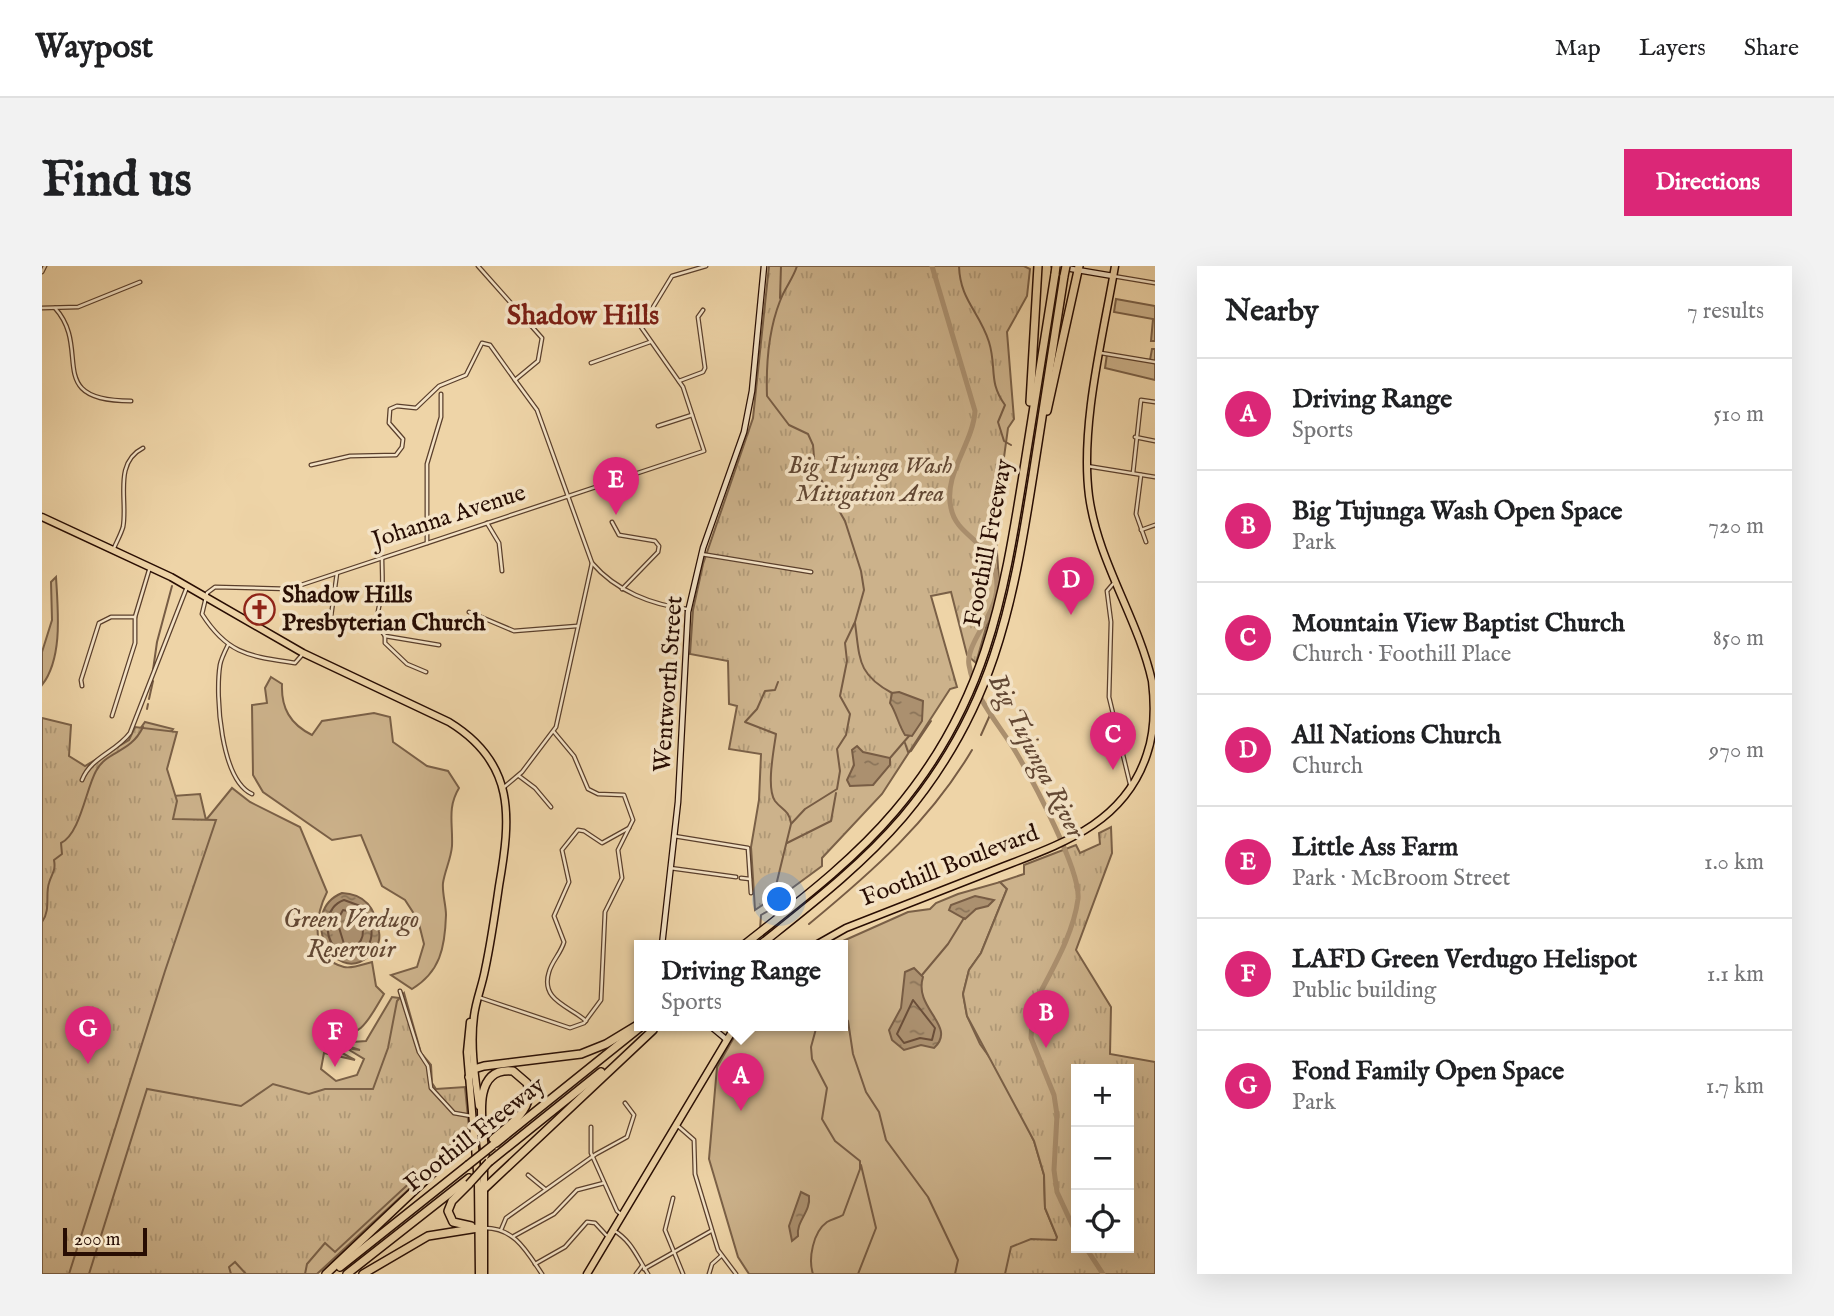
<!DOCTYPE html>
<meta charset="utf-8">
<style>
body{margin:0;font-family:"IM FELL English",serif;background:#f2f2f2;color:#202124}
.controls{position:absolute;right:21px;bottom:21px;display:grid;overflow:hidden;border-radius:0px;box-shadow:0 7px 28px #0002}
.controls button{width:63px;height:63px;display:grid;place-items:center;padding:0;border:0;border-bottom:2px solid #e0e0e0;background:#fff;color:#202124;font:35px sans-serif}
.scale{position:absolute;left:21px;bottom:18px;width:84px;box-sizing:border-box;padding-left:7px;border:4px solid #280d03;border-top:0;font-size:19px;line-height:24px;white-space:nowrap;color:#280d03;-webkit-text-stroke:5px #f4e3c6;paint-order:stroke}
.you{position:absolute;left:738px;top:634px;width:24px;height:24px;margin:-18px;border:5px solid #fff;border-radius:50%;background:#1a73e8;box-shadow:0 0 0 10px #1a73e833}
.badge{display:grid;place-items:center;width:46px;height:46px;border-radius:50%;background:#db2777;color:#fff;font-size:23px;font-weight:700}
.pin{position:absolute;translate:-50% -58px;filter:drop-shadow(0 2px 4px #0008)}
.pin::after{content:'';position:absolute;top:37px;width:24px;height:21px;background:inherit;clip-path:polygon(0 0,100% 0,50% 100%)}
.popup{position:absolute;left:592px;top:674px;width:214px;height:91px;box-sizing:border-box;display:grid;place-content:center;border-radius:0px;background:#fff;filter:drop-shadow(0 2px 5px #0005);font-size:23px;white-space:nowrap;color:#757577}
.popup b{font-size:26px;color:#202124}
.popup::after{content:'';position:absolute;left:50%;top:100%;margin-left:-14px;border:14px solid transparent;border-top-color:#fff}
.list{margin:0;padding:0;list-style:none}
h2{display:flex;justify-content:space-between;align-items:center;height:91px;margin:0;padding:0 28px;font-size:30px}
h2 small{font-size:23px;font-weight:400;color:#757577}
.list li{display:grid;grid-template-columns:46px 1fr auto;gap:21px;align-items:center;box-sizing:border-box;height:112px;padding:0 28px;border-top:2px solid #e0e0e0}
.list b{display:block;font-size:26px;white-space:nowrap}
.list p{margin:0;font-size:23px;white-space:nowrap;color:#757577}
.list em{font-size:23px;font-style:normal;color:#757577}
.icon{flex:none;width:38px;height:38px;fill:none;stroke:currentColor;stroke-width:2;stroke-linecap:round;stroke-linejoin:round}
.map{position:relative;flex:none;width:1113px;height:1008px;overflow:hidden;border-radius:0px}
header{display:flex;align-items:center;gap:42px;box-sizing:border-box;height:98px;padding:0 35px;background:#fff;border-bottom:2px solid #e0e0e0}
header strong{font-size:33px}
nav{display:flex;gap:38px;margin-inline-start:auto;font-size:24px}
.intro{display:flex;align-items:center;justify-content:space-between;box-sizing:border-box;height:168px;padding:0 42px}
h1{margin:0;font-size:49px}
.button{padding:18px 32px;border-radius:0px;background:#db2777;color:#fff;font-size:24px;font-weight:700}
main{display:flex;gap:42px;padding:0 42px}
aside{flex:1;background:#fff;border-radius:0px;box-shadow:0 7px 28px #0002}
.map>svg:first-child{display:block}
</style>
<header>
<strong>Waypost</strong>
<nav><a>Map</a><a>Layers</a><a>Share</a></nav>
</header>
<div class="intro"><h1>Find us</h1><a class="button">Directions</a></div>
<main>
<div class="map">
<svg width="1113" height="1008" viewBox="0 0 1113 1008">
<defs>
<pattern id="park-tufts" width="24" height="20" patternUnits="userSpaceOnUse" patternTransform="scale(1.75)"><rect width="24" height="20" fill="#ccb28b"/><path d="M3 7l-1-3M5 7V3M7 7l1-3M15 17l-1-3M17 17v-4M19 17l1-3" fill="none" stroke="#af9876"/></pattern>
<pattern id="water-ripples" width="26" height="14" patternUnits="userSpaceOnUse" patternTransform="scale(1.75)"><rect width="26" height="14" fill="#ab906f"/><path d="M2 4q2-2 4 0t4 0M15 11q2-2 4 0t4 0" fill="none" stroke="#8b7459"/></pattern>
</defs>
<rect width="100%" height="100%" fill="#eed4a7"/>
<filter id="stains"><feTurbulence type="fractalNoise" baseFrequency=".00286" numOctaves="4"/><feColorMatrix values="0 0 0 0 .2 0 0 0 0 .09 0 0 0 0 .02 0 0 0 .5 -.17"/></filter>
<radialGradient id="worn" r=".72"><stop offset=".6" stop-color="#630" stop-opacity="0"/><stop offset="1" stop-color="#630" stop-opacity=".3"/></radialGradient>
<g fill="#ccb28b" stroke="#7a6047" stroke-width="2">
<polygon points="1074,33 1113,40 1113,75 1109,75 1111,53 1072,46"/>
<polygon points="1110,83 1113,83 1113,114 1063,102 1065,88 1108,94"/>
<path d="M14 311C16 345 21 392 0 419V386L10 354 9 316Z"/>
<path d="M229 411 240 418C239 442 248 458 270 469L280 455 332 447 348 451 351 476 385 500 406 505 417 522C405 542 411 557 410 580 409 593 403 604 401 617 400 627 404 639 404 649 403 682 398 706 370 723L349 709 375 701 382 678 376 654 363 634 340 620 319 569 290 574 221 526 211 509 210 439 225 437 223 422Z"/>
<path d="M103 456 131 463 111 487 131 530 158 528 164 554 190 522 208 536 258 561 285 626C273 650 267 692 302 701 310 703 322 698 330 696L334 720 342 728C328 751 320 773 290 770L289 781 313 794 282 787 279 803 294 815 315 809 322 793 304 782 318 784 296 777 324 775 350 731 357 732C369 768 383 850 428 854L429 866 275 1008H0V457L32 515 93 470Z"/>
<polygon points="958,616 965,623 939,687 927,704 921,728 925,750 938,778 964,814 992,875 1002,909 1003,942 1015,971 1042,1008 707,1008 696,991 667,893 675,801 699,759 800,759 800,679 792,679 866,646 888,643 894,637 916,628"/>
</g>
<g fill="url(#park-tufts)" stroke="#7a6047" stroke-width="2" fill-rule="evenodd">
<polygon points="727,0 982,0 988,3 985,30 965,66 972,153 966,162 953,257 957,316 934,397 925,389 909,326 889,330 915,421 908,423 840,528 780,592 780,600 742,628 740,626 713,644 709,581 717,534 719,488 687,483 695,440 687,438 686,395 648,388 651,344 661,298 711,152"/>
<polygon points="0,452 29,459 27,490 43,500 87,474 93,461 135,466 125,503 135,535 131,553 174,554 123,705 27,1008 0,1008"/>
<path d="M1069 561 1070 587 1034 684 1069 741 1068 788 1113 796V1008H963L969 981 989 973 1014 974 1015 971 1003 942 1002 909 992 875 925 750 921 728 927 704 939 687 965 623 958 616 982 608V599L1034 579 1038 587 1058 578 1057 567ZM1034 803H1087V982H1034Z"/>
<polygon points="362,727 379,787 389,799 390,817 394,823 423,821 427,862 293,986 283,977 265,998 263,1008 204,1008 193,996 187,1001 189,1008 47,1008 105,823 199,840 231,818 267,828 283,823 331,823 346,782 355,735"/>
</g>
<g fill="url(#water-ripples)" stroke="#775c44" stroke-width="2">
<path d="M857 426 881 435 880 455 870 470 863 469C856 458 855 448 848 437L850 427Z"/>
<polygon points="815,480 821,486 848,492 848,499 831,519 808,520 805,514 812,499 810,484"/>
<path d="M300 627C324 628 334 643 337 666 339 675 334 684 327 690 291 722 255 645 300 627Z"/>
<polygon points="933,630 952,634 946,640 934,643 923,653 907,644 909,639"/>
<path d="M872 702 881 711C871 743 916 760 892 782L879 779 862 784 850 774 847 764 859 742 863 706Z"/>
<path d="M759 926 767 930C769 946 754 955 756 970L750 975 747 960Z"/>
</g>
<g fill="none" stroke-linecap="round" stroke-linejoin="round">
<g stroke="#6a4e39" stroke-width="2">
<path d="M302 634 321 641C354 697 280 706 286 655 287 645 293 637 302 634Z"/>
<path d="M301 644 314 647C321 660 326 672 312 681L302 678 295 655Z"/>
<polygon points="871,734 893,762 890,774 878,772 862,777 855,768"/>
</g>
<g stroke="#775c44" stroke-width="2">
<path d="M917 0C918 34 937 45 947 76 955 102 946 116 963 139L956 156 962 175 969 179"/>
<polyline points="738,32 739,0"/>
<path d="M813 357C818 393 815 408 850 427"/>
<polyline points="111,404 115,376 130,320"/>
<path d="M736 416 733 424 723 425 715 443 703 456 734 468C732 483 724 522 733 535 740 544 747 544 749 557"/>
<polyline points="107,433 111,415"/>
<polyline points="105,443 106,438"/>
<polyline points="939,469 948,449"/>
<polyline points="863,477 866,486 869,485 889,455"/>
<polyline points="848,492 867,470"/>
<polyline points="745,577 789,555 794,527"/>
<path d="M0 656C9 644 3 628 7 617 10 607 14 605 12 594L20 588 19 577C38 568 44 523 54 505 65 484 88 488 101 461"/>
<path d="M767 658C830 606 888 555 930 484"/>
<path d="M718 664 719 649 728 644 749 558 763 543 795 523 798 505 795 483 804 469 808 448 798 430 805 395 803 377 813 356 822 324 819 305 803 255 773 203 771 179 766 168 747 159 725 130C724 100 727 63 738 35 742 23 751 13 755 0"/>
<polyline points="880,709 906,678 922,652"/>
<polyline points="800,748 806,755 811,788 824,826 837,846 844,874 886,931 916,994 913,1008"/>
<path d="M771 1008C766 993 771 966 785 956 790 953 796 952 801 949L818 903V895L793 875 780 853 785 822 770 793 769 781 775 759"/>
<polyline points="816,1008 834,962 819,899"/>
</g>
<g stroke="#ab906f" stroke-width="5">
<path d="M890 0 933 145C931 178 901 208 909 242 915 274 955 274 955 321 954 350 923 378 927 399 933 434 958 459 975 488 991 515 1039 605 1036 633 1031 671 1007 708 991 741L989 772 1012 829 1015 849 1012 904 1015 926 1034 967"/>
<polyline points="1044,982 1061,1008"/>
</g>
<defs>
<g id="street">
<polyline points="436,0 500,72 496,95 473,114 495,144 550,297 514,461 480,506 461,522"/>
<polyline points="0,6 3,0"/>
<polyline points="1071,10 1113,17"/>
<polyline points="0,42 36,41 98,16"/>
<path d="M13 42C51 84 0 135 89 135"/>
<polyline points="1059,87 1113,96"/>
<polyline points="549,97 608,76"/>
<polyline points="637,115 661,106 663,102 656,51 661,44"/>
<polyline points="616,160 650,149"/>
<polyline points="1093,171 1113,175"/>
<polyline points="269,199 308,190 354,189 360,181 361,173 347,157 348,143 355,140 374,142 397,120 424,109 440,77 448,79 473,114"/>
<polyline points="1045,200 1113,211"/>
<polyline points="1091,207 1099,134 1113,136"/>
<polyline points="1099,209 1094,248 1104,276"/>
<polyline points="570,256 577,269 613,275 617,280 616,286 580,323"/>
<polyline points="445,257 457,277 460,305"/>
<polyline points="1099,264 1113,259"/>
<polyline points="385,277 385,198 399,151 399,128"/>
<path d="M72 282C75 275 79 268 81 261 86 235 71 197 101 182"/>
<polyline points="659,288 769,306"/>
<path d="M340 292C340 303 341 316 340 327 337 345 330 353 343 370L397 379"/>
<path d="M550 297C574 325 610 339 645 343"/>
<polyline points="1071,318 1065,325 1069,356 1067,431 1088,518"/>
<polyline points="427,346 472,365 535,360"/>
<polyline points="287,365 295,307"/>
<polyline points="343,370 343,377 365,398 384,406"/>
<path d="M186 379C183 385 179 393 178 399 173 430 179 514 210 528"/>
<path d="M260 389 253 397C208 390 186 389 160 348L165 327 173 321 247 323 662 185 641 121 599 61 630 10 664 0"/>
<polyline points="40,420 39,414 57,357 69,351 93,351"/>
<polyline points="70,450 93,377 93,351 108,301"/>
<polyline points="477,510 493,522 509,541"/>
<path d="M40 514C49 491 74 486 88 467L145 321"/>
<polyline points="632,570 706,582 709,627"/>
<polyline points="628,602 694,611"/>
<polyline points="699,612 708,613"/>
<polyline points="358,725 377,786 386,800 389,822 412,847 429,850"/>
<polyline points="436,731 528,762 542,757 559,734 563,646 580,612 576,584 591,554 582,529 556,528 546,523 532,490 512,466"/>
<path d="M544 755C528 740 498 735 507 706 510 695 519 687 522 676L512 650 527 616 520 584 536 564 542 565 560 577 587 562"/>
<polyline points="636,860 652,874 653,908 676,984 694,1008"/>
<polyline points="549,861 549,887 575,945 580,949"/>
<polyline points="486,909 503,923"/>
<polyline points="631,932 623,964 641,1008"/>
<path d="M443 962C473 962 485 986 500 1008"/>
<polyline points="459,964 464,952 554,888 585,871 592,849 583,837"/>
<path d="M571 964C589 974 595 991 606 1008"/>
<polyline points="472,970 512,948 535,924 562,917"/>
<polyline points="493,998 523,981 545,956 553,957 566,971"/>
<polyline points="602,1003 669,965"/>
<polyline points="594,1008 600,1000"/>
<polyline points="667,1008 670,998 679,990"/>
</g>
<g id="secondary">
<polyline points="1012,0 1071,10"/>
<polyline points="620,679 636,536 646,346 661,282 702,166 710,125 722,0"/>
<polyline points="667,759 685,774"/>
</g>
<g id="primary">
<path d="M0 251 129 311 261 387 407 456C474 497 469 551 457 620 453 648 449 676 443 704 440 720 434 734 432 750 428 780 433 811 437 840"/>
<path d="M774 679 804 662C852 643 899 625 947 606 1012 580 1081 562 1105 488 1113 465 1113 440 1110 415 1096 352 1056 296 1047 230 1038 160 1061 70 1073 0"/>
<polyline points="428,756 425,786 436,917 437,1008"/>
<polyline points="442,1008 442,886"/>
<polyline points="545,1008 694,759"/>
</g>
<g id="highway">
<polyline points="988,136 996,0"/>
<polyline points="1005,145 1037,0"/>
<path d="M702 679C755 637 809 597 853 545 943 439 961 335 982 203 992 138 1003 73 1013 8"/>
<path d="M718 679C768 639 819 600 861 551 951 444 970 343 991 209 1001 143 1012 76 1022 10"/>
<polyline points="427,811 432,803 442,800 539,788 564,778 597,758"/>
<polyline points="454,877 601,759"/>
<path d="M443 889C441 862 427 800 471 805L485 817C494 843 468 858 451 873"/>
<polyline points="447,896 559,806"/>
<polyline points="427,918 410,935 406,945 411,956 429,960"/>
<polyline points="443,922 611,764"/>
<polyline points="298,1001 426,899"/>
<polyline points="284,1008 433,867"/>
<polyline points="305,1008 427,912"/>
<polyline points="321,1008 386,970 436,962"/>
</g>
</defs>
<use href="#street" stroke="#5a3f2c" stroke-width="5"/>
<use href="#secondary" stroke="#280d03" stroke-width="7"/>
<use href="#primary" stroke="#280d03" stroke-width="9"/>
<use href="#highway" stroke="#280d03" stroke-width="10"/>
<use href="#street" stroke="#f4e3c6" stroke-width="2.5"/>
<use href="#secondary" stroke="#f4e3c6" stroke-width="4.5"/>
<use href="#primary" stroke="#eed4a7" stroke-width="6"/>
<use href="#highway" stroke="#eed4a7" stroke-width="7"/>
<defs>
<g id="highway-bridge">
<polyline points="1013,8 1014,0"/>
<polyline points="1022,10 1024,0"/>
<polyline points="426,899 451,879"/>
<polyline points="427,918 447,896"/>
</g>
</defs>
<use href="#highway-bridge" stroke="#280d03" stroke-width="10" stroke-linecap="butt"/>
<use href="#highway-bridge" stroke="#eed4a7" stroke-width="7"/>
</g>
<defs>
<symbol id="church-ring" viewBox="-11 -11 22 22"><circle r="9.5" fill="#f4e3c6" stroke="#8f2418" stroke-width="1.5"/><path d="M-1.2-6h2.4v3.5h3.3v2.4h-3.3V6h-2.4V-.1h-3.3v-2.4h3.3Z" fill="#8f2418"/></symbol>
</defs>
<g fill-rule="evenodd">
<use href="#church-ring" x="200" y="326" width="35" height="35"/>
</g>
<g text-anchor="middle" dominant-baseline="central" stroke-width="7" stroke-linejoin="round" paint-order="stroke">
<g font-size="24" font-style="italic" fill="#614733" stroke="#f4e3c6">
<text x="828" y="200">Big Tujunga Wash<tspan x="828" dy="28">Mitigation Area</tspan></text>
</g>
<g font-size="24" fill="#280d03" stroke="#f4e3c6">
<text transform="translate(407 251) rotate(-18)">Johanna Avenue</text>
<text transform="translate(947 277) rotate(-79)">Foothill Freeway</text>
<text transform="translate(627 418) rotate(-86)">Wentworth Street</text>
<text transform="translate(908 600) rotate(-21)">Foothill Boulevard</text>
<text transform="translate(433 869) rotate(-38)">Foothill Freeway</text>
</g>
<g font-size="24" font-weight="bold" fill="#280d03" stroke="#f4e3c6" text-anchor="start">
<text x="240" y="329">Shadow Hills<tspan x="240" dy="28">Presbyterian Church</tspan></text>
</g>
<g font-size="26" font-style="italic" fill="#634834" stroke="#f4e3c6">
<text transform="translate(994 490) rotate(63)">Big Tujunga River</text>
<text x="309" y="653">Green Verdugo<tspan x="309" dy="30">Reservoir</tspan></text>
</g>
<g font-size="28" font-weight="bold" fill="#7a1f14" stroke="#f4e3c6">
<text x="541" y="50">Shadow Hills</text>
</g>
</g>
<rect width="100%" height="100%" filter="url(#stains)"/>
<rect width="100%" height="100%" fill="url(#worn)"/>
</svg>
<div class="controls">
<button>+</button>
<button>−</button>
<button><svg class="icon" aria-label="locate" viewBox="0 0 24 24"><circle cx="12" cy="12" r="6"/><path d="M12 2v4M12 18v4M2 12h4M18 12h4"/></svg></button>
</div>
<div class="scale">200 m</div>
<div class="you"></div>
<div class="pin badge" style="left:699px;top:845px">A</div>
<div class="popup"><b>Driving Range</b>Sports</div>
<div class="pin badge" style="left:1004px;top:782px">B</div>
<div class="pin badge" style="left:1071px;top:504px">C</div>
<div class="pin badge" style="left:1029px;top:349px">D</div>
<div class="pin badge" style="left:574px;top:249px">E</div>
<div class="pin badge" style="left:293px;top:801px">F</div>
<div class="pin badge" style="left:46px;top:798px">G</div>
</div>
<aside>
<h2>Nearby<small>7 results</small></h2>
<ul class="list">
<li><span class="badge">A</span><div><b>Driving Range</b><p>Sports</p></div><em>510 m</em></li>
<li><span class="badge">B</span><div><b>Big Tujunga Wash Open Space</b><p>Park</p></div><em>720 m</em></li>
<li><span class="badge">C</span><div><b>Mountain View Baptist Church</b><p>Church · Foothill Place</p></div><em>850 m</em></li>
<li><span class="badge">D</span><div><b>All Nations Church</b><p>Church</p></div><em>970 m</em></li>
<li><span class="badge">E</span><div><b>Little Ass Farm</b><p>Park · McBroom Street</p></div><em>1.0 km</em></li>
<li><span class="badge">F</span><div><b>LAFD Green Verdugo Helispot</b><p>Public building</p></div><em>1.1 km</em></li>
<li><span class="badge">G</span><div><b>Fond Family Open Space</b><p>Park</p></div><em>1.7 km</em></li>
</ul>
</aside>
</main>
